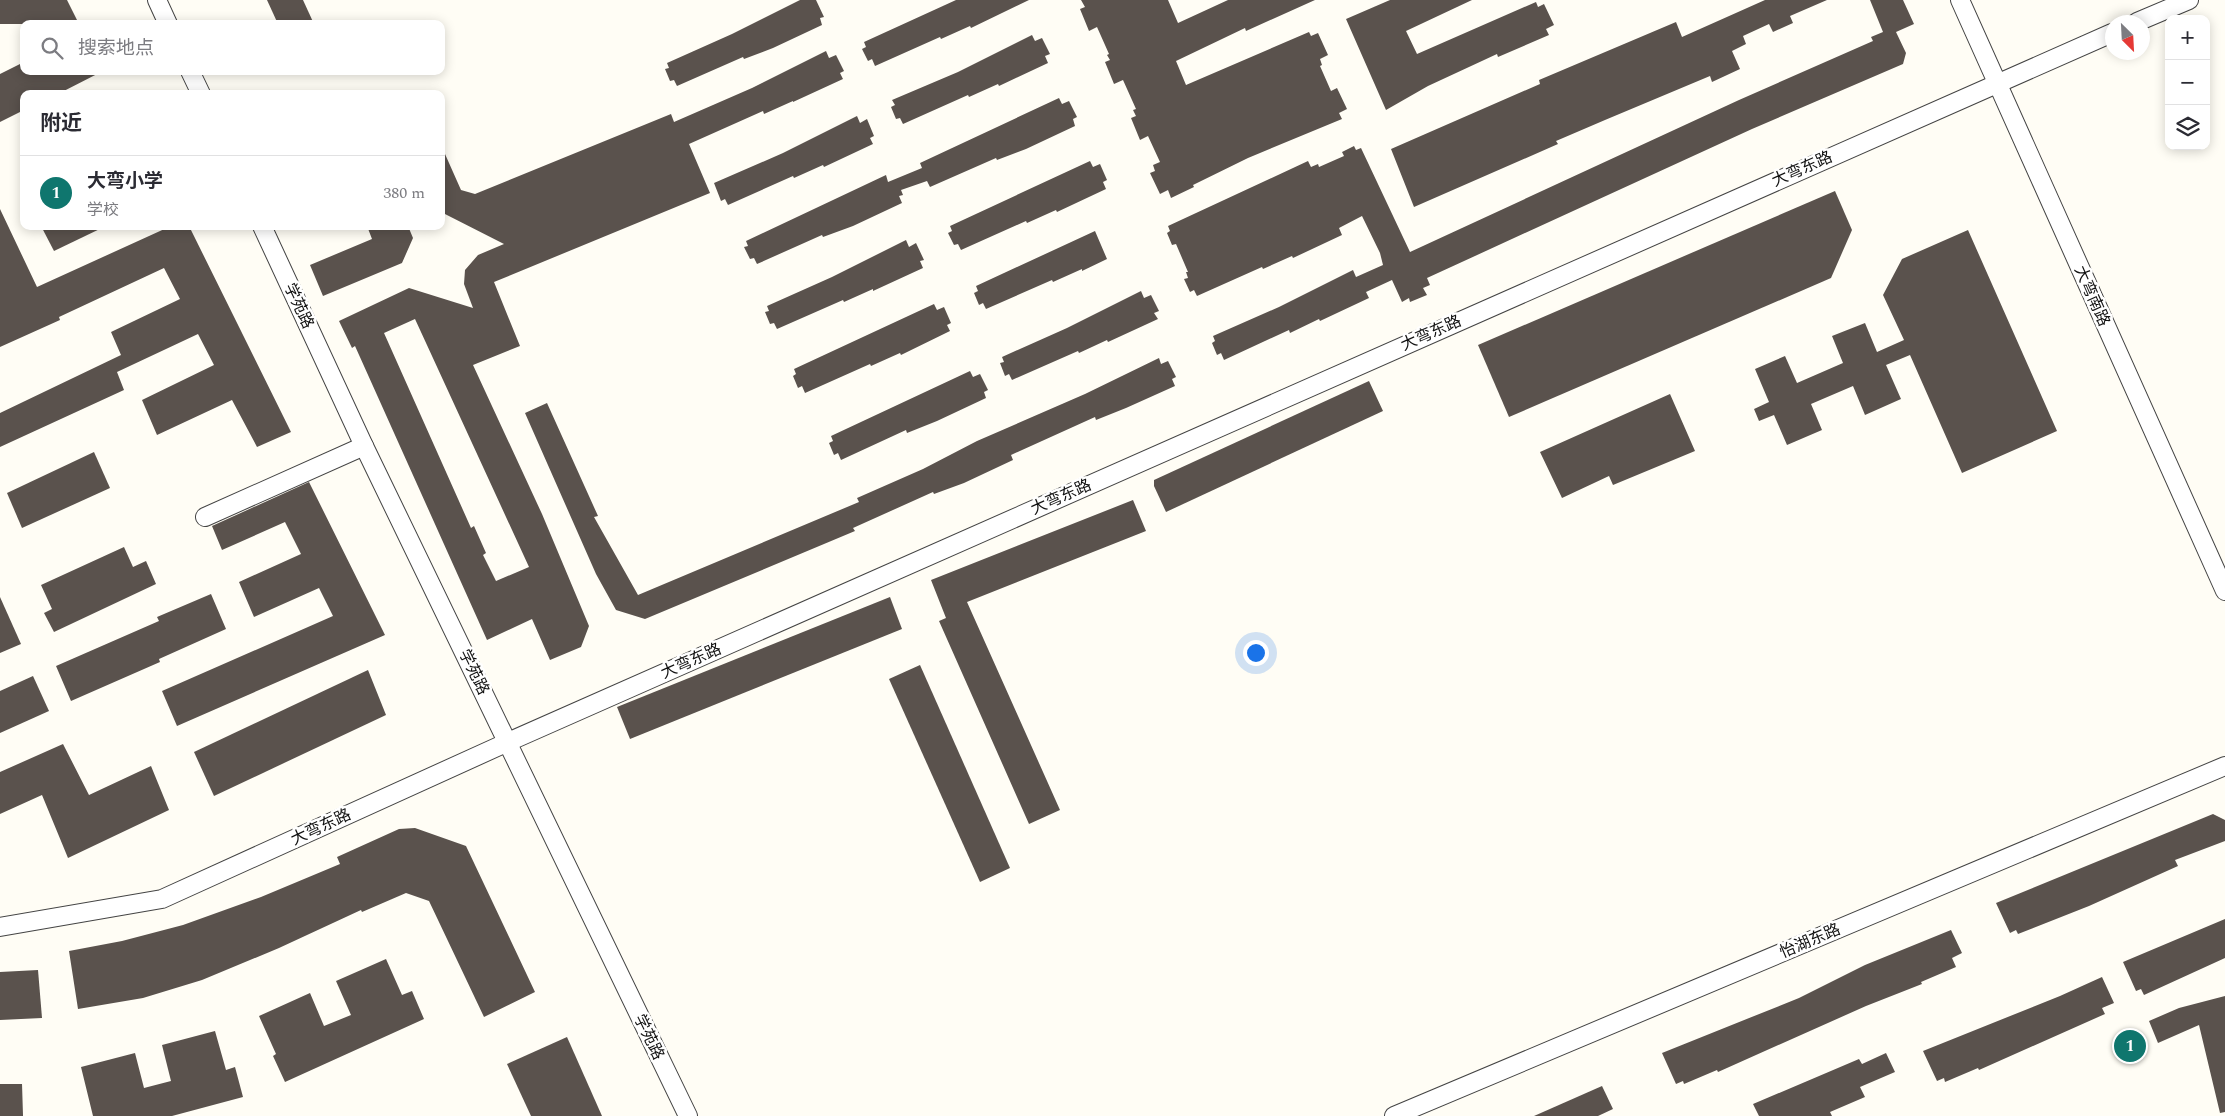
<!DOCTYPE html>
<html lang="zh">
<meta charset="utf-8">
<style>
body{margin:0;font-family:Spectral,"Noto Sans SC",serif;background:#f7f7f7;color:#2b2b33}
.controls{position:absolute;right:15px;top:15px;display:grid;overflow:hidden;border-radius:10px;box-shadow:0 2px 12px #0003}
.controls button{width:45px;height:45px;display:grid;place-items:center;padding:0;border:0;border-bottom:1px solid #e1e1e2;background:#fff;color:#2b2b33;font:25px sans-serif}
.compass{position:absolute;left:2105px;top:15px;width:45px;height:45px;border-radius:50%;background:#fff;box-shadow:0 2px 12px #0003;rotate:156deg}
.you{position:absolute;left:1255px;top:652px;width:18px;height:18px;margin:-12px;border:4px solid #fff;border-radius:50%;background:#1a73e8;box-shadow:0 0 0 8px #1a73e833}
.badge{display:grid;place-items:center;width:32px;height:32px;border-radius:50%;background:#0f766e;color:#fff;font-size:16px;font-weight:700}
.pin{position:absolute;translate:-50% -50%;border:2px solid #fff;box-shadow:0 1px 5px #0006}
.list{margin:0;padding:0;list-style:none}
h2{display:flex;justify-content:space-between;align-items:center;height:65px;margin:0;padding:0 20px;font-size:21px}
h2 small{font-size:16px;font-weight:400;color:#7c7c81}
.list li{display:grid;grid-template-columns:32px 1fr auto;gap:15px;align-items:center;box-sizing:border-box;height:75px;padding:0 20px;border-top:1px solid #e1e1e2}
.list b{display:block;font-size:19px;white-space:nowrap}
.list p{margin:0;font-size:16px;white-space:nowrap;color:#7c7c81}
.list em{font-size:16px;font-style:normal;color:#7c7c81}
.icon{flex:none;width:28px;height:28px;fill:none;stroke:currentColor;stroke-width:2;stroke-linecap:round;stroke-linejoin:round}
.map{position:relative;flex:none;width:2225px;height:1116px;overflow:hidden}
.search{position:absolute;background:#fff;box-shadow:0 2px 12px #0003;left:20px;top:20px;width:425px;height:55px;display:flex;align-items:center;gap:12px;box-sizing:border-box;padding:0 18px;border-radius:10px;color:#7c7c81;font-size:19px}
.panel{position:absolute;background:#fff;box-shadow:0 2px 12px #0003;left:20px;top:90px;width:425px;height:140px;border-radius:10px}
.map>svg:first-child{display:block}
</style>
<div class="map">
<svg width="2225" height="1116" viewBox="0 0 2225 1116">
<rect width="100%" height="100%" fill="#fffdf5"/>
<g fill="#5a524d" fill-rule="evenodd">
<polygon points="0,0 67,0 79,24 0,24"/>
<polygon points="267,0 303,0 314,24 278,24"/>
<polygon points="800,0 816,0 824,17 820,18 822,25 773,48 744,59 743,57 677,86 674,80 670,81 665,69 669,68 667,63 732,34"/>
<polygon points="956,0 1029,0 971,28 970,26 941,39 940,37 875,66 872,59 868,61 862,49 866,47 864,42"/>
<polygon points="1081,0 1168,0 1178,23 1228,0 1315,0 1246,31 1245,28 1176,61 1186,85 1309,32 1311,36 1318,33 1328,55 1320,59 1322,65 1320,66 1331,91 1337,88 1347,109 1339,113 1342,119 1248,158 1193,185 1194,187 1171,198 1168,190 1160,194 1150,173 1155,171 1153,165 1160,162 1148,136 1140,140 1131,118 1136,116 1133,110 1136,109 1123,80 1114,84 1105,62 1110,60 1107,55 1109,54 1097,27 1089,31 1080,9 1085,7"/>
<polygon points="1390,0 1472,0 1406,31 1417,54 1536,2 1538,7 1544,4 1554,25 1546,29 1549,35 1498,57 1497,54 1428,86 1386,110 1346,19"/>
<polygon points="1765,0 1827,0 1790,16 1793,23 1773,32 1769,24 1743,36 1746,44 1732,51 1740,69 1712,82 1710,76 1605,120 1556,141 1558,144 1414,207 1391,149 1540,84 1539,80 1676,22 1682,37"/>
<polygon points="1870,0 1903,0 1914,24 1896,32 1906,53 1903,64 1752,129 1427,278 1430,285 1423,288 1427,295 1410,302 1409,298 1402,302 1392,280 1366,292 1369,298 1320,321 1319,319 1290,333 1289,330 1224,360 1221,353 1217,355 1212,343 1215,341 1213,336 1279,307 1353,270 1356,277 1383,265 1380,253 1362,216 1339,228 1342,235 1293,258 1292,256 1263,269 1262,267 1197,296 1194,290 1190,292 1184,279 1188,278 1186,272 1188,272 1176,244 1172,245 1167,233 1170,231 1168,226 1308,161 1311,167 1318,164 1319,167 1344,156 1342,152 1354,146 1356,150 1361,148 1410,252 1739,100 1873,41 1871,37 1883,32"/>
<polygon points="1032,35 1035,41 1042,38 1050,54 1045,56 1048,63 999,86 998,84 969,97 968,95 903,124 900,118 896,119 891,107 895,105 892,100 958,72"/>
<path d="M826 51 829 58 836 55 844 71 840 73 843 79 793 102V101L764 114 763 111 689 144 710 193 494 282 520 346 473 365 542 514 589 626 581 647 550 660 532 619 487 640 355 346 352 348 339 321 409 288 473 308 464 284 465 270 478 255 504 244 441 212V145L461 190 475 194 671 114 674 122 752 88ZM415 319 529 567 496 581 483 555 486 553 474 526 471 528 384 333Z"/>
<polygon points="24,62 24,71 103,71 58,94 24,94 24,110 0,122 0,74"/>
<polygon points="1059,98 1062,104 1069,101 1077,117 1073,119 1075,126 1026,149 997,160 996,158 930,187 927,181 901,190 903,195 899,196 902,203 853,226 823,237 822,235 757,264 754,258 750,259 744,247 748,246 746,241 886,175 888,182 922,168 920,163"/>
<polygon points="857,116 860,123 867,119 874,136 870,138 873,144 824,167 823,165 794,178 793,176 728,205 725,199 721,201 714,183 783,153"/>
<polygon points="1090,161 1093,167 1100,164 1107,180 1103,182 1106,189 1057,212 1056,210 1027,223 1026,221 961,250 958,244 954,245 948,233 952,231 950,226"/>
<polygon points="1835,191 1852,230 1831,278 1509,417 1478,345"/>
<polygon points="0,209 37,287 171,226 189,226 291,432 257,447 232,400 157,435 142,400 214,365 198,334 117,372 124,390 0,447 0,413 121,355 111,332 180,299 164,268 59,317 60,320 0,347"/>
<polygon points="41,226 106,226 54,251"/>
<polygon points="367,226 408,226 413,238 402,263 323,296 310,265 372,239"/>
<polygon points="1968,230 2057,431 1962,473 1910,355 1886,365 1901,399 1865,415 1853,386 1811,404 1822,430 1787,445 1774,415 1759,421 1754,409 1769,402 1755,369 1785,356 1797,383 1843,363 1832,336 1865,323 1877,352 1904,340 1883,295 1902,259"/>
<polygon points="1095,231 1107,259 1082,271 1082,269 1053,282 1052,280 986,309 983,303 979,305 974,293 978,291 976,286"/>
<polygon points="906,240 909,247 916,243 924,260 920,261 923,268 873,291 873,289 844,302 843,300 777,329 774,323 770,324 765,312 769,311 767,306 832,277"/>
<polygon points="1141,291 1144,298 1151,295 1159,311 1154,313 1158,319 1108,342 1107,340 1079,353 1078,351 1012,380 1009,374 1005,376 1000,363 1004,362 1002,357 1067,328"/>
<polygon points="934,304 937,310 944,307 951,323 947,325 950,331 901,355 900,353 871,366 870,364 805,393 802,386 798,388 793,376 796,374 794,369"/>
<polygon points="1159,358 1161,364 1168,361 1176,377 1172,379 1175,386 1126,408 1096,420 1095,417 1011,455 1013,460 964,483 934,494 933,492 853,528 855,531 645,619 616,610 596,574 525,413 547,403 598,516 594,517 638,595 859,502 857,498 923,469 977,441 1085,394"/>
<polygon points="970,371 973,377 980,374 988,390 984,392 986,398 937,421 907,433 906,430 841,460 838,453 834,455 829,443 833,441 831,436"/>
<polygon points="1369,381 1383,411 1166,512 1154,486 1154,480"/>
<polygon points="1670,394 1695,451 1613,485 1609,476 1562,498 1540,452"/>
<polygon points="94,452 110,488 22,528 7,493"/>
<polygon points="309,482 385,635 177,726 162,691 333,616 319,588 254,617 239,582 301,554 285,522 222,550 212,526"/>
<polygon points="1133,500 1146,531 967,602 1060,810 1029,824 939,621 946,618 931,580"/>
<polygon points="124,547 133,567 146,561 156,584 54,632 44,613 52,609 41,585"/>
<polygon points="211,594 226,629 159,659 160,662 71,701 56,666 159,621 157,617"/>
<polygon points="0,597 21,644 0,653"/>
<polygon points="890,597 902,629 630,739 617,707"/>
<polygon points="920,665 1010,868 980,882 889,679"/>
<polygon points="368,670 386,715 214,796 194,752"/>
<polygon points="33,676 49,711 0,733 0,691"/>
<polygon points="63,744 89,795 151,766 169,810 68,858 42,795 0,814 0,772"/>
<polygon points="2213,814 2225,820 2225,841 2175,860 2178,866 2089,906 2018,934 2016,930 2010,933 1996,903"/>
<polygon points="415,828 466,846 535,992 484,1017 429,901 406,893 362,912 361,910 279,948 202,980 143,998 78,1009 69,951 122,941 183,925 261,897 340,864 337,857 399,829"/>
<polygon points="2225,919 2225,958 2144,995 2141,989 2136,991 2123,962"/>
<polygon points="1951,930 1962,953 1952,958 1956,967 1921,982 1922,984 1866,1006 1718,1072 1717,1070 1684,1084 1683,1081 1676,1084 1662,1053 1799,998 1865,965"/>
<polygon points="386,959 402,995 412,991 424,1019 285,1082 273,1056 276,1054 259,1016 310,993 324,1026 351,1015 336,981"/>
<polygon points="38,970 42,1018 0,1020 0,972"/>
<polygon points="2102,977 2114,1003 2102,1008 2105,1014 1979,1070 1978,1068 1945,1082 1944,1078 1937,1081 1923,1051 2060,996"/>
<polygon points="2225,996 2225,1112 2220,1113 2199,1025 2158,1043 2149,1021 2179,1008"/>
<polygon points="215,1031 226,1070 235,1067 243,1097 172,1116 93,1116 81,1067 135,1053 144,1088 171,1081 162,1045"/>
<polygon points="567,1037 602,1116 531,1116 507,1064"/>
<polygon points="1886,1053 1895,1072 1860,1087 1865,1097 1830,1112 1832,1116 1759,1116 1753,1104 1859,1059 1862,1064"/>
<polygon points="0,1084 22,1084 23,1116 0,1116"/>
<polygon points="1602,1086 1613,1109 1598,1116 1534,1116"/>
</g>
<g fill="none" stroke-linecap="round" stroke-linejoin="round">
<defs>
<g id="minor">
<polyline points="157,0 168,24"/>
<polyline points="1960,0 2225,591"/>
<polyline points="2137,22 2189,0"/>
<polyline points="190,71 201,94"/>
<polyline points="262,226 364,446 688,1116"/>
<polyline points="205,517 364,446"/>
<polyline points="0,927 162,899 508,742 2112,33"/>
<polyline points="1394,1116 2225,766"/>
</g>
</defs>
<use href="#minor" stroke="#444" stroke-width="20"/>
<use href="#minor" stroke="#fff" stroke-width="18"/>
</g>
<g text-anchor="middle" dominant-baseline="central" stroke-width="5" stroke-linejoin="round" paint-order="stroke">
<g font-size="16" fill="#111" stroke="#fff">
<text transform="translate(1802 169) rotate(-24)">大弯东路</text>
<text transform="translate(2092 296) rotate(66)">大弯南路</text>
<text transform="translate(299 306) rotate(65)">学苑路</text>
<text transform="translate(1431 333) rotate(-24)">大弯东路</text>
<text transform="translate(1061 497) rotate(-24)">大弯东路</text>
<text transform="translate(691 661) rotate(-24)">大弯东路</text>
<text transform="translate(474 672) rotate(64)">学苑路</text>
<text transform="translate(321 827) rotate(-25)">大弯东路</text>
<text transform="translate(1810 941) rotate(-23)">怡湖东路</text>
<text transform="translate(649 1037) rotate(64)">学苑路</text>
</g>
</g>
</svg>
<div class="controls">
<button>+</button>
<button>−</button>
<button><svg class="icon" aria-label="layers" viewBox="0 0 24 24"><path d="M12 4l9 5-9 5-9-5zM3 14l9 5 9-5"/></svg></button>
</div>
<svg class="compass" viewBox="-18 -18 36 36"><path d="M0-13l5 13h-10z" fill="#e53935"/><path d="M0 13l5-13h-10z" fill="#7c7c81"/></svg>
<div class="you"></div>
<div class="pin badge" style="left:2130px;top:1046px">1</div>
<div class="search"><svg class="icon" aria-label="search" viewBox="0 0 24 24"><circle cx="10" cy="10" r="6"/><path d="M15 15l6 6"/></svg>搜索地点</div>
<section class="panel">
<h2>附近<small></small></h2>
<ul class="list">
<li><span class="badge">1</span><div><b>大弯小学</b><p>学校</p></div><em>380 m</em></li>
</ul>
</section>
</div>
